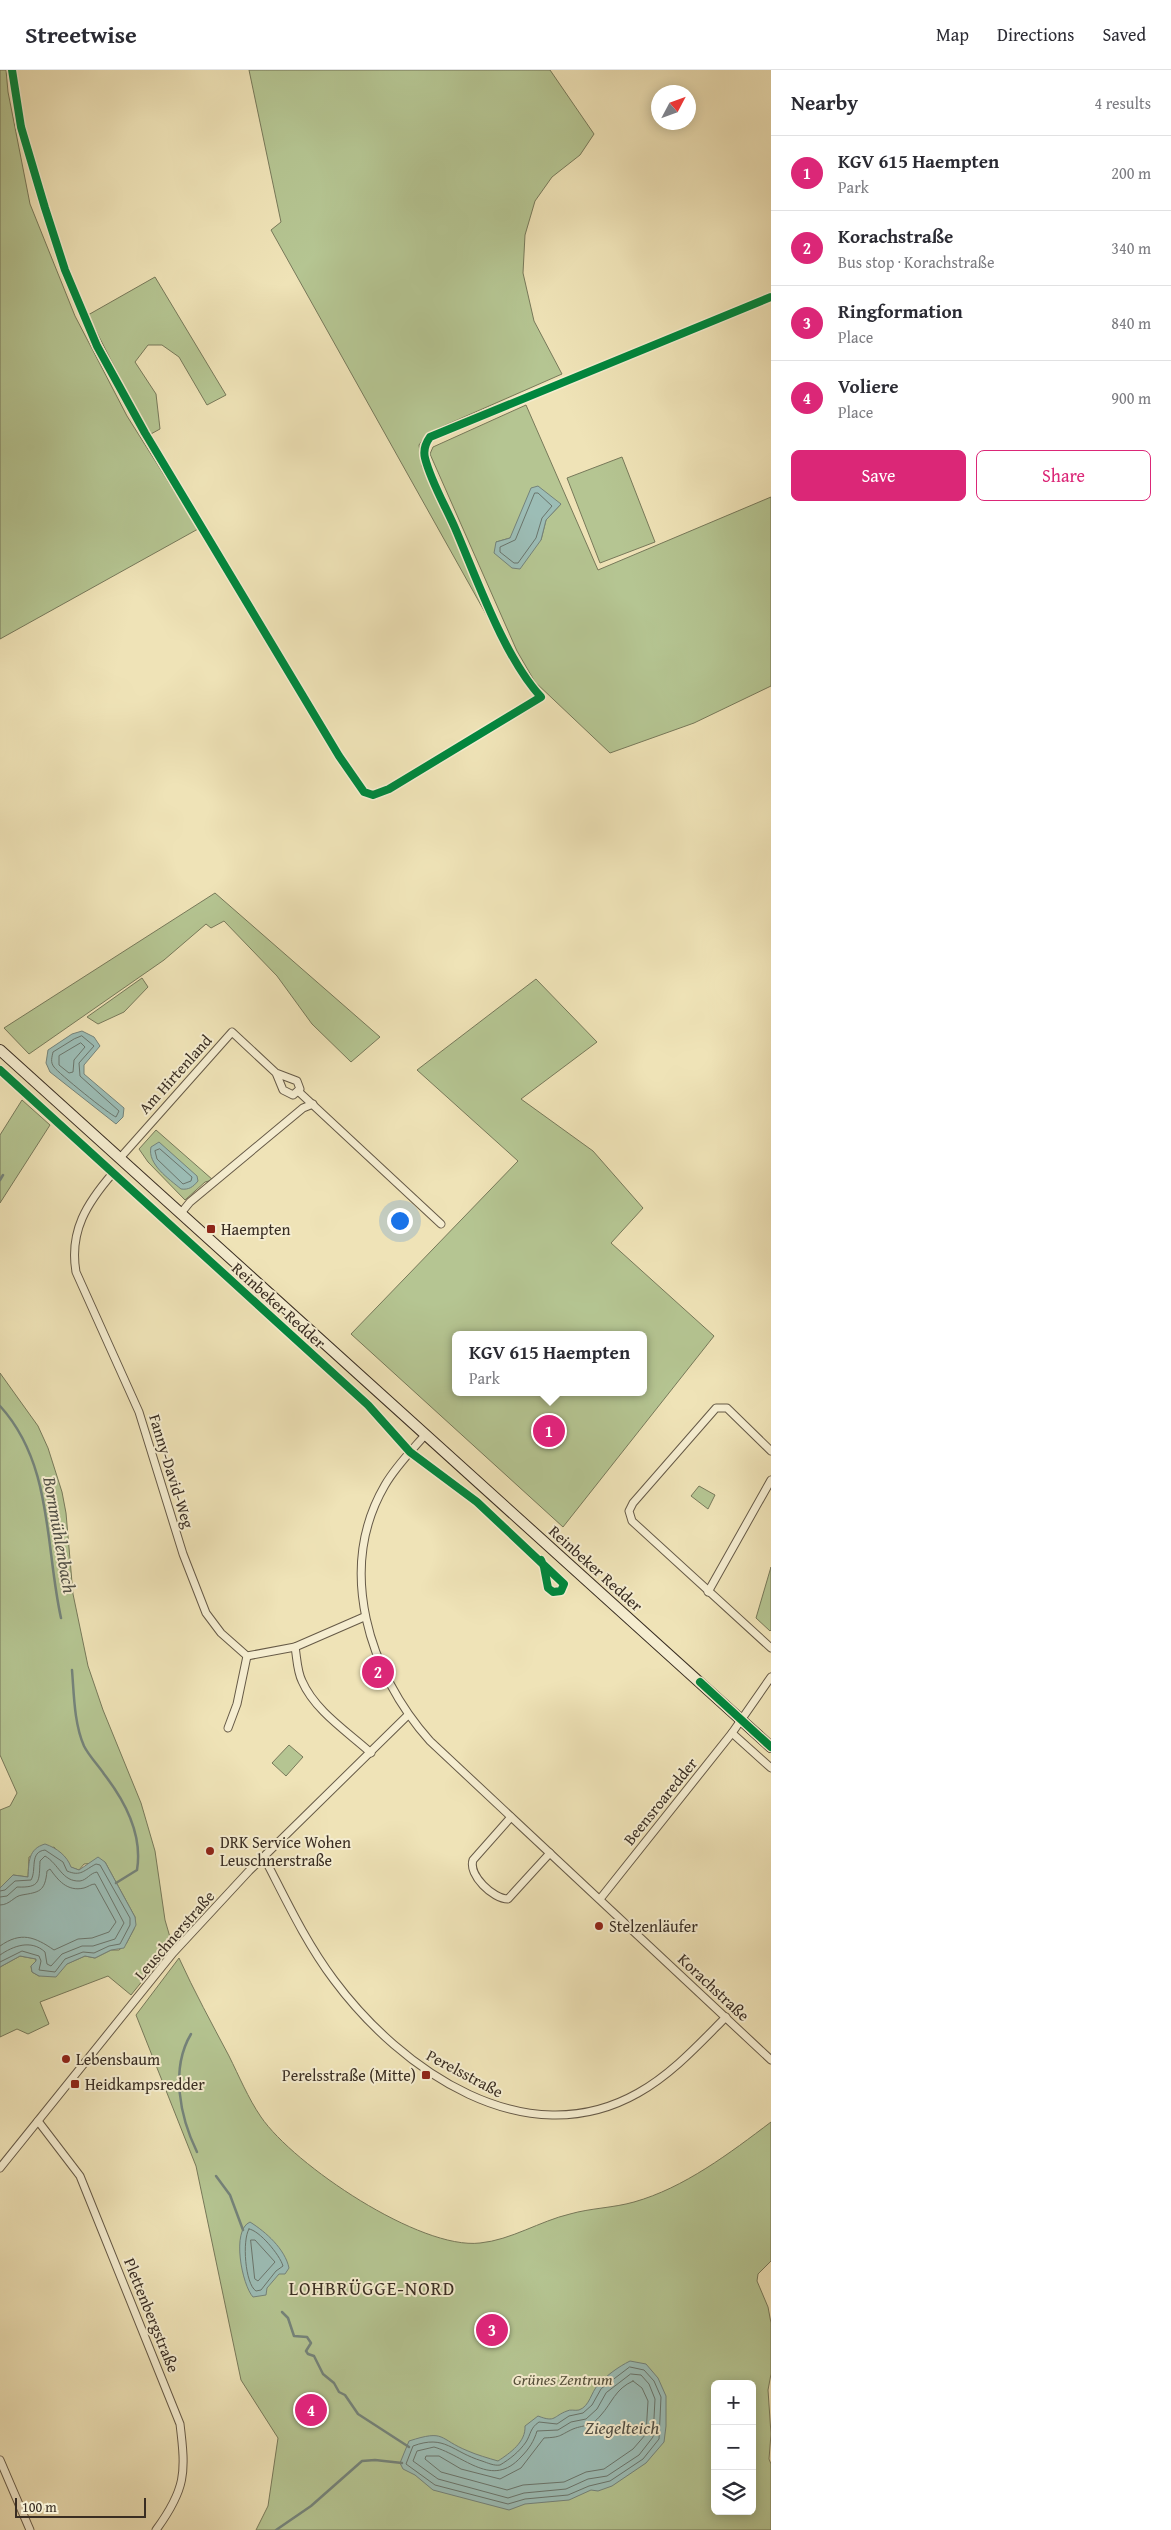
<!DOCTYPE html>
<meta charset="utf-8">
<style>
body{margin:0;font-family:"Gentium Book Plus",serif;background:#f7f7f7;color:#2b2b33}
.controls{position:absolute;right:15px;bottom:15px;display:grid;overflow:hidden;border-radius:8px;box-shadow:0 2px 12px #0003}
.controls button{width:45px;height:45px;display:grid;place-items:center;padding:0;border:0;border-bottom:1px solid #e1e1e2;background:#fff;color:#2b2b33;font:25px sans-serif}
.compass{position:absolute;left:651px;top:15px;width:45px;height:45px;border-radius:50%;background:#fff;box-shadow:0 2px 12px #0003;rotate:49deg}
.scale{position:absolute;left:15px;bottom:12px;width:131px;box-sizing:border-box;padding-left:5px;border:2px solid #392d22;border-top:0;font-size:14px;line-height:18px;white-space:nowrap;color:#392d22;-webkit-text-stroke:4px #f5edd0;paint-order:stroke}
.you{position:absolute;left:399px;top:1150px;width:18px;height:18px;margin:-12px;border:4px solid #fff;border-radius:50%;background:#1a73e8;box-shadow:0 0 0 8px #1a73e833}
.badge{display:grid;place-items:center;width:32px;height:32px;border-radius:50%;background:#db2777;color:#fff;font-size:16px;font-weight:700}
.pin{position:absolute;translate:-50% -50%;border:2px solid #fff;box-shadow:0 1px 5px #0006}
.popup{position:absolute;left:452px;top:1261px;width:195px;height:65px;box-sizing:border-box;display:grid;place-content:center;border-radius:8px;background:#fff;filter:drop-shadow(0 1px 4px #0005);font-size:16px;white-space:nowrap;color:#7c7c81}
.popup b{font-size:19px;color:#2b2b33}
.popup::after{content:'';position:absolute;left:50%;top:100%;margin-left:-10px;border:10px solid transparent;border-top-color:#fff}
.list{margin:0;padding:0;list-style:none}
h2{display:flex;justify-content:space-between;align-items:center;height:65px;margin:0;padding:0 20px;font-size:21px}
h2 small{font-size:16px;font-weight:400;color:#7c7c81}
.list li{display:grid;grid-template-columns:32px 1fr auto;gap:15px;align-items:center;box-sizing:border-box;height:75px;padding:0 20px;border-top:1px solid #e1e1e2}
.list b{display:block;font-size:19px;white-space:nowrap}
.list p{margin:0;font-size:16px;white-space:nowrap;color:#7c7c81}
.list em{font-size:16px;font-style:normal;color:#7c7c81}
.actions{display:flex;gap:10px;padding:15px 20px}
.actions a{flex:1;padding:11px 0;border:1px solid #db2777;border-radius:8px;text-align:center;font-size:18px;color:#db2777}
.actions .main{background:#db2777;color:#fff}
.icon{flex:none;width:28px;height:28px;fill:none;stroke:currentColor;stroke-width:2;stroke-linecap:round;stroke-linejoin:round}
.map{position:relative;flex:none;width:771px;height:2460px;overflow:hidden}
header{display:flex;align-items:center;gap:30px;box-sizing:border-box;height:70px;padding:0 25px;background:#fff;border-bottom:1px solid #e1e1e2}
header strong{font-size:24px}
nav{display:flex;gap:28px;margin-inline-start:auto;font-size:18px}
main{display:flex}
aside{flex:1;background:#fff}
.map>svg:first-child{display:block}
</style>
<header>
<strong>Streetwise</strong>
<nav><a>Map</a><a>Directions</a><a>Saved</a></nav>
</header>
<main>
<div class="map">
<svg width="771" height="2460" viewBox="0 0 771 2460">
<rect width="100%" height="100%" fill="#efe3b7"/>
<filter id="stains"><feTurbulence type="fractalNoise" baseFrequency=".004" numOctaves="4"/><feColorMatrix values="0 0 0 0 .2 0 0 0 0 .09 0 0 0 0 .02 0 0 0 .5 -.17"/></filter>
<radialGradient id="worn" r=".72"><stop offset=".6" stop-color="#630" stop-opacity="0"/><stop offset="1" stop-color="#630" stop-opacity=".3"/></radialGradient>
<g fill="#b5c592" stroke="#77795a" fill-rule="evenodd">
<polygon points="0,0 6,0 8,22 30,134 75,246 127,346 198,459 0,569"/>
<polygon points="249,0 550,0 594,64 580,85 552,107 535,131 525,165 523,203 534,251 562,304 439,358 426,365 419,375 422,396 496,562 271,160 281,152"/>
<polygon points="155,207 226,325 207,335 179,287 162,275 148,275 135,292 156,324 160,359 149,365 88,245"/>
<path d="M526 335 598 500 771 427V616L694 653 610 683 535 612 517 581 430 384 433 377ZM561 434 546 450 541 470 496 472 510 468Z"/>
<polygon points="622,387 655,472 600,493 567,408"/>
<polygon points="215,823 380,967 351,992 312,954 277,906 224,851 211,858 206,854 164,890 29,984 4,958"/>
<polygon points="142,908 148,917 124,942 98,954 87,947"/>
<path d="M536 909 597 972 521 1029 593 1081 643 1138 611 1173 714 1266 563 1457 351 1264 518 1091 417 1000ZM455 1265H643V1322H455Z"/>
<polygon points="22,1030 50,1055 0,1133 0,1065"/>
<polygon points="156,1060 213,1110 205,1112 185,1130 148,1092 139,1079"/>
<polygon points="0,1303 38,1356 48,1378 62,1422 66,1443 73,1524 88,1596 103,1640 141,1733 155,1781 165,1850 172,1874 131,1925 108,1906 40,1932 49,1954 28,1964 17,1959 0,1967 0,1897 20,1886 36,1889 36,1891 31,1896 32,1902 39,1906 85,1886 95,1888 111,1880 119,1880 126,1874 134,1859 135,1847 105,1792 84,1794 79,1800 70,1797 54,1777 29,1787 28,1807 13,1805 0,1818 0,1740 10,1736 17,1723 0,1685"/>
<polygon points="699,1416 715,1425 708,1439 691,1426"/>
<polygon points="771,1497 771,1560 770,1561 756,1548"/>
<polygon points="289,1675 303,1687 286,1706 272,1693"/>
<path d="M179 1888C194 1921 212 1954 229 1986 239 2006 248 2028 261 2047 294 2095 420 2180 480 2173 511 2170 540 2151 570 2144 591 2138 613 2138 634 2132 684 2118 730 2083 771 2052V2191L758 2204 757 2211 768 2237 771 2253V2304L768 2320 771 2364 769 2389 771 2394V2460H256L268 2436 278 2368 241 2310 196 2096 136 1945ZM715 2314H752V2441H715Z"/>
</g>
<g fill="#9cbdb6" stroke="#74837b">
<polygon points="538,416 561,434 546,450 541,470 520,499 512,498 494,483 496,472 510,468 531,418"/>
<polygon points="82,961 94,967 100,976 84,995 84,1004 124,1038 123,1047 116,1054 50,1002 46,993 48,980 72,964"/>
<path d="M159 1072 197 1106 198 1111C193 1117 189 1120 181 1119 169 1109 147 1094 151 1077Z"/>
<path d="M45 1774C57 1778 67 1786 71 1797L79 1800 98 1787 105 1792 135 1847 136 1855 124 1878 111 1880 95 1888 85 1886 67 1894 56 1907 39 1906 32 1902 31 1896 36 1891V1889L20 1886 0 1897V1818L13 1805 28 1807C29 1792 28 1779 45 1774Z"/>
<path d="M250 2152C266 2162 285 2179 289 2198L285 2204H279L267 2218 266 2225 253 2227C242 2215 231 2160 250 2152Z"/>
<path d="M630 2291 646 2294 658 2308 666 2326V2356L664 2372 646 2393 612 2416 598 2421 591 2420 569 2430 525 2434 509 2440 433 2420 415 2405 403 2399 400 2393 409 2371C446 2359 438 2369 468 2381 477 2385 488 2388 498 2391 510 2383 526 2372 525 2356L538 2346C556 2353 553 2346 567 2341 570 2339 575 2341 579 2340 590 2336 591 2322 598 2315 607 2305 618 2297 630 2291Z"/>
</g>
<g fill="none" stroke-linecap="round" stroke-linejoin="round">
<g stroke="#6a756c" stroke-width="1">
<polygon points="535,423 538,423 552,436 542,448 536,468 518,493 514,493 500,482 500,477 515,470"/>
<path d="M82 966 94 976 79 993 80 1006 119 1041 116 1047C110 1045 58 1003 54 997 50 992 52 987 53 982L74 969Z"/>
<polygon points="81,973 85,977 74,990 73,1002 69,1003 59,995 59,986"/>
<polygon points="160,1079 192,1107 191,1111 183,1114 157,1089 155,1081"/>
<path d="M0 1821 5 1820 15 1811 31 1810C37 1800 29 1782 45 1780L63 1792 67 1801C81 1807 84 1800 96 1794L100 1795 130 1848V1855L120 1874 109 1876 94 1883 83 1882 65 1889 55 1902 39 1900 41 1891 39 1886 22 1881 0 1892"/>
<path d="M0 1827 7 1826 17 1817C41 1818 39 1811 40 1791L45 1786C59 1794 62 1812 80 1811 87 1810 90 1803 97 1802L124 1853 115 1869 93 1876H82L62 1884 51 1896 47 1894 45 1882C31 1869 13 1876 0 1885"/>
<path d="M0 1835C10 1835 14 1826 22 1825 39 1822 45 1822 47 1801L50 1799C58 1810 67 1822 84 1818 88 1817 91 1814 95 1814L116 1852 109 1862 92 1868 78 1869 54 1880C35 1867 21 1861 0 1876"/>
<path d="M249 2159C259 2160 280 2185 283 2196L276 2201 261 2220 256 2221C245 2214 242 2170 249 2159Z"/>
<polygon points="251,2170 255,2170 275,2192 258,2211 255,2209"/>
<path d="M630 2297 644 2300 654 2311 661 2327 659 2369 643 2389 610 2411 589 2416 568 2425 525 2429 508 2434 435 2415 406 2394 413 2376C445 2364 452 2382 482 2391 488 2393 494 2396 500 2395 510 2389 519 2382 526 2372 531 2364 530 2358 539 2352L557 2354 569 2346 583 2343 592 2335 601 2319Z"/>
<path d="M631 2304 641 2305 649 2314 655 2329 653 2367 639 2385 607 2406 588 2409 566 2419 524 2423 508 2428 438 2409 413 2391 417 2381 434 2377C465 2386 492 2419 521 2387 529 2379 534 2371 537 2361L558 2360 571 2352 586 2349 597 2339 606 2323Z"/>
<path d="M633 2311 642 2318 648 2331 646 2364 633 2379 604 2399 586 2402 564 2412 523 2415 507 2420 441 2402 425 2389 426 2386H439L461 2399 500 2409 521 2398 544 2368C562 2367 558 2366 573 2359 586 2354 590 2358 601 2345 612 2333 615 2319 633 2311Z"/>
</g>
<g stroke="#74837b" stroke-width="2.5">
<polyline points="0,1110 3,1105"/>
<path d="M0 1336C53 1394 45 1476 61 1548"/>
<path d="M72 1600C74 1624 74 1653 84 1676 89 1686 98 1695 104 1704 125 1731 143 1764 137 1800L116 1813"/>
<path d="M191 1964C170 1999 180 2047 197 2082"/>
<polyline points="216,2106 230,2125 243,2160"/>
<polyline points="282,2242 288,2248 294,2266 307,2267 311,2273 306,2281 308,2284 314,2286 323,2304 334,2313 339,2322 345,2325 358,2344 409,2377"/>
<polyline points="276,2460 311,2436 362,2391 375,2390 402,2393"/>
</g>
<defs>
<g id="minor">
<polyline points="0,1000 368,1335 410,1382 477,1432 564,1514 561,1521 553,1522 548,1518 544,1497 541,1490"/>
<polyline points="298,1021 441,1154"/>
<polyline points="120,1088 232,962 276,1003 283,1020 293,1025 300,1019 297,1011 276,1003"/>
<path d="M113 1103C87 1133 69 1161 76 1202L139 1342 183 1484 206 1543 221 1563 247 1586 295 1577 364 1547"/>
<polyline points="181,1143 190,1132 303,1038 313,1034"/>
<path d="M426 1364C412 1380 396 1396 385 1415 336 1499 369 1603 430 1671L771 1990"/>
<polyline points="771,1381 727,1338 716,1338 633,1433 629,1441 632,1451 771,1578"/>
<polyline points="708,1522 771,1410"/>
<path d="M295 1577C297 1588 297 1601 302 1611 315 1641 348 1662 371 1683"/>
<polyline points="228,1658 237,1634 247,1586"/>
<polyline points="732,1663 771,1698"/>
<path d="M511 1747 473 1790C468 1805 493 1829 508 1829L550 1783"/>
<path d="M262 1789 268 1795C288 1834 307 1874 334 1910 401 2000 525 2087 638 2023 672 2004 699 1974 726 1947"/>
<polyline points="600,1829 732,1663 771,1607"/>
<path d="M38 2051 80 2106 180 2354C186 2403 186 2419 156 2460"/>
<polyline points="0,2098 173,1883 249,1801 408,1645"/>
<polyline points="0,2390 30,2460"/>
</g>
<polyline id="secondary" points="0,980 771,1677"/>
</defs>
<use href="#minor" stroke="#665a47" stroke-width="9"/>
<use href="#secondary" stroke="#392d22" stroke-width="12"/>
<use href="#minor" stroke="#f5edd0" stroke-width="7"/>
<use href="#secondary" stroke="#f5edd0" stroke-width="10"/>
<defs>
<g id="cycleway">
<path d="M12 0 21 57 45 138 65 200 97 276 145 363 339 686 364 722 373 725 389 719 541 627C504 587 477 509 455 458 445 435 431 412 425 388 423 380 425 374 430 367L771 227"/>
<polyline points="0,1000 368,1335 410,1382 477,1432 564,1514 561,1521 553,1522 548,1518 544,1497 541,1490"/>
<polyline points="700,1612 771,1677"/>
</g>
</defs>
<use href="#cycleway" stroke="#f5edd0" stroke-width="11"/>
<use href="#cycleway" stroke="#00873e" stroke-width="8"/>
</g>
<g fill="#8f2418" stroke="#f5edd0" stroke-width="2">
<rect x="206" y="1154" width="10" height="10" rx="2.5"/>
<circle cx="210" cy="1781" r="5"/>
<circle cx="599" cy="1856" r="5"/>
<circle cx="66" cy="1989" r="5"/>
<rect x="421" y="2000" width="10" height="10" rx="2.5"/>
<rect x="70" y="2009" width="10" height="10" rx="2.5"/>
</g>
<g text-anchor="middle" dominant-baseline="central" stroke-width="4" stroke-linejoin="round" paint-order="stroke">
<g font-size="16" fill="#392d22" stroke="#f5edd0">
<text transform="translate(175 1004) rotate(-48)">Am Hirtenland</text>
<text transform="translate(279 1235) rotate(42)">Reinbeker Redder</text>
<text transform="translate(172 1401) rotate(73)">Fanny-David-Weg</text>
<text transform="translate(596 1498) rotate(42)">Reinbeker Redder</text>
<text transform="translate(660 1731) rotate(-51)">Beensroaredder</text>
<text transform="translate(174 1865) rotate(-49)">Leuschnerstraße</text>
<text transform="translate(714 1917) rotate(43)">Korachstraße</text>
<text transform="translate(465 2003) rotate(28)">Perelsstraße</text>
<text transform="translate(152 2245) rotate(68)">Plettenbergstraße</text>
</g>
<g font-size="16" fill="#392d22" stroke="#f5edd0" text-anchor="start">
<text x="221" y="1159">Haempten</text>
<text x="220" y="1772">DRK Service Wohen<tspan x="220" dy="18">Leuschnerstraße</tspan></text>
<text x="609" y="1856">Stelzenläufer</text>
<text x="76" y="1989">Lebensbaum</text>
<text x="416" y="2005" text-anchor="end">Perelsstraße (Mitte)</text>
<text x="85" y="2014">Heidkampsredder</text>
</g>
<g font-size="16" font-style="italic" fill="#58533e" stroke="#f5edd0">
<text x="563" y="2309">Grünes Zentrum</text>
</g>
<g font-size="18" font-style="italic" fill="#525147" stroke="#f5edd0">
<text transform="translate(60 1465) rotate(80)">Bornmühlenbach</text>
<text x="622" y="2357">Ziegelteich</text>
</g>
<g font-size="19" letter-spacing="1" fill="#392d22" stroke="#f5edd0">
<text x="372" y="2218">LOHBRÜGGE-NORD</text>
</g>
</g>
<rect width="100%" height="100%" filter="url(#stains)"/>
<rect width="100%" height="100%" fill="url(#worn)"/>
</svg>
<div class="controls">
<button>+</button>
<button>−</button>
<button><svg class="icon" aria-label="layers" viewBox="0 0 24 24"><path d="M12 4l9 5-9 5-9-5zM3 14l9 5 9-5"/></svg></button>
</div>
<svg class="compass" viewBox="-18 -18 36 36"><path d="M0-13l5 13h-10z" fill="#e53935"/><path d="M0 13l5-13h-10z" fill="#7c7c81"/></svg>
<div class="scale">100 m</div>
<div class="you"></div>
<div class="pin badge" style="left:549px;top:1361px">1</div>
<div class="popup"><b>KGV 615 Haempten</b>Park</div>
<div class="pin badge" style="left:378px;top:1602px">2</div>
<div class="pin badge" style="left:492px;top:2260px">3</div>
<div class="pin badge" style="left:311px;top:2340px">4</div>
</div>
<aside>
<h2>Nearby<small>4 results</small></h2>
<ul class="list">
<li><span class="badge">1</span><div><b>KGV 615 Haempten</b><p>Park</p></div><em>200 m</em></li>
<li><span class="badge">2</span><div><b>Korachstraße</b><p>Bus stop · Korachstraße</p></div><em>340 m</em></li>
<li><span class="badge">3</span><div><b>Ringformation</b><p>Place</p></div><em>840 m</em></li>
<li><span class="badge">4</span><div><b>Voliere</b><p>Place</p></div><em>900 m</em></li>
</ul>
<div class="actions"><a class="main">Save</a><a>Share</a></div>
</aside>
</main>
